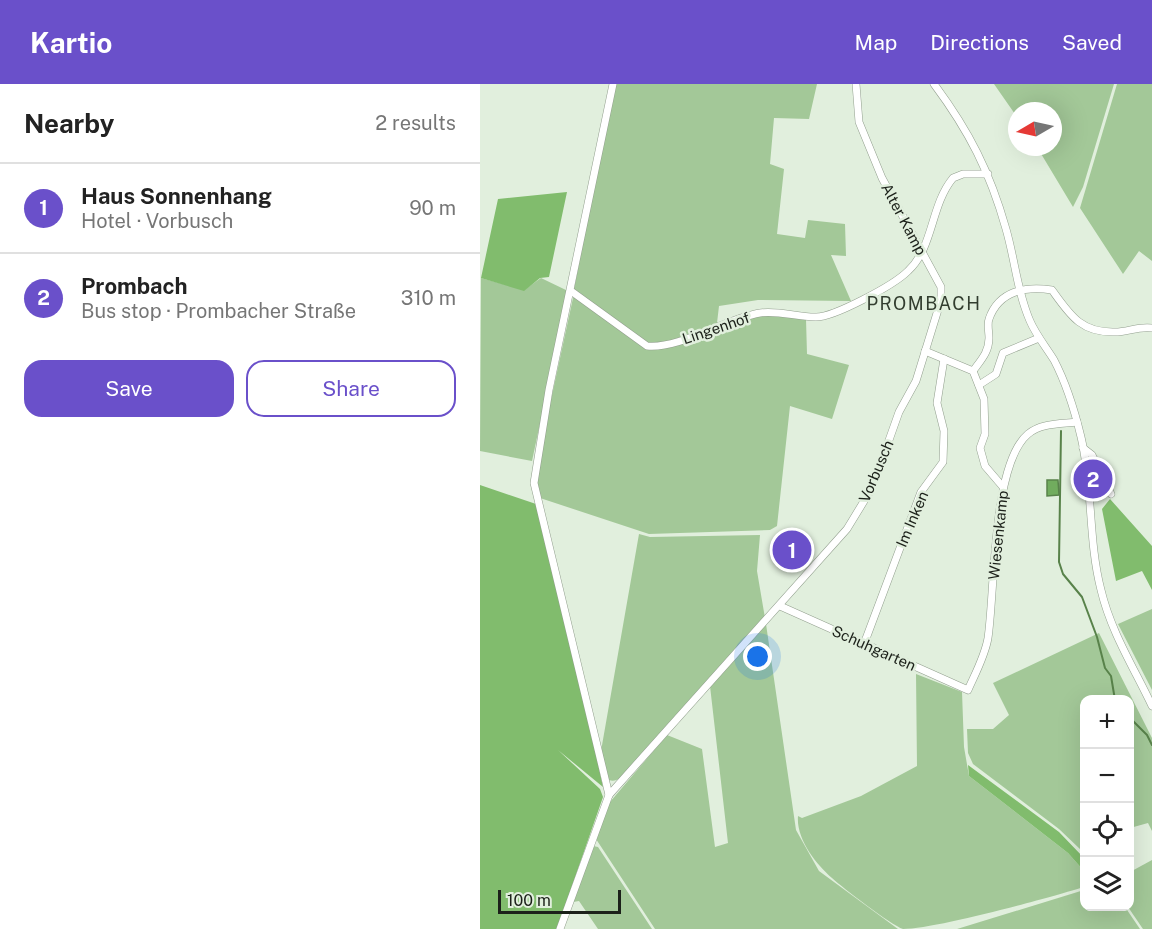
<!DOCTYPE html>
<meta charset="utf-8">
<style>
body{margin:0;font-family:"Public Sans",sans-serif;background:#f2f2f2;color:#222}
.controls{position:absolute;right:18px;bottom:18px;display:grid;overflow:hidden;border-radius:12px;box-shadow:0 6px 24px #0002}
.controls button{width:54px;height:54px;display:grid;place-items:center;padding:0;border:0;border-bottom:2px solid #e0e0e0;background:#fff;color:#222;font:30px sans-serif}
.compass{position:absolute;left:528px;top:18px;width:54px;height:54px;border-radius:50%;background:#fff;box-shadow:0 6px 24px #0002;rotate:261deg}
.scale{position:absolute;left:18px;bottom:15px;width:123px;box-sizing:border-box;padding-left:6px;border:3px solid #1c211a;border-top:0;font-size:16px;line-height:21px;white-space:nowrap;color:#1c211a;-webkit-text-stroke:4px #e1efdd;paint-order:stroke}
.you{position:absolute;left:278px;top:573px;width:21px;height:21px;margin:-15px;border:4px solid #fff;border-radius:50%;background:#1a73e8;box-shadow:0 0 0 9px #1a73e833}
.badge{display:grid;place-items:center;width:39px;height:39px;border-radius:50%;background:#6a50ca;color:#fff;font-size:20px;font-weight:700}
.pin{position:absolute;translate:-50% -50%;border:3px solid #fff;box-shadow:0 2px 6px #0006}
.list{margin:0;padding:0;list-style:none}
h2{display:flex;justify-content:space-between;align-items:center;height:78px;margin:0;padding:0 24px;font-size:26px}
h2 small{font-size:20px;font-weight:400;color:#767676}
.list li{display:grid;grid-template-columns:39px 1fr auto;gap:18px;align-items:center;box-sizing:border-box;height:90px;padding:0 24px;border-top:2px solid #e0e0e0}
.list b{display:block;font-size:22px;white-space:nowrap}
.list p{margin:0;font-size:20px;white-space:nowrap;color:#767676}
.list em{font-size:20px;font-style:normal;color:#767676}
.actions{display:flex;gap:12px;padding:18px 24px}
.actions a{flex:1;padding:14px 0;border:2px solid #6a50ca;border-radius:18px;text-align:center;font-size:21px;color:#6a50ca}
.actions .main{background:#6a50ca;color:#fff}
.icon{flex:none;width:33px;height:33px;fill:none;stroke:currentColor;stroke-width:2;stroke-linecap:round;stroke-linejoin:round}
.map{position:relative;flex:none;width:672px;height:845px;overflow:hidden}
header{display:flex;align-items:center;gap:36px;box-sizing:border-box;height:84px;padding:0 30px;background:#6a50ca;color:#fff}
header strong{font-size:28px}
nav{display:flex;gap:33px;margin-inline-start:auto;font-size:21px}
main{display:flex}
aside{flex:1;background:#fff}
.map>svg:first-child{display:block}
</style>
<header>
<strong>Kartio</strong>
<nav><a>Map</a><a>Directions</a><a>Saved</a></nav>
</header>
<main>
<aside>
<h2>Nearby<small>2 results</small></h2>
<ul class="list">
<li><span class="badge">1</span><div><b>Haus Sonnenhang</b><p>Hotel · Vorbusch</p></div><em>90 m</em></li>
<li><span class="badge">2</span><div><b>Prombach</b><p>Bus stop · Prombacher Straße</p></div><em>310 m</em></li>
</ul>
<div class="actions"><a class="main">Save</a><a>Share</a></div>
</aside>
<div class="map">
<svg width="672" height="845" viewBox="0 0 672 845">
<rect width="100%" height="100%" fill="#e1efdd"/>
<g fill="#a3c898">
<polygon points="135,0 337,0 329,35 294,34 290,80 304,85 297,150 325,154 328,136 365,140 366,172 351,171 371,217 278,216 239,222 237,239 180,261 167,259 94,205"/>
<polygon points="514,0 634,0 603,103 593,123 557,63 573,63 573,27 537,27 537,33"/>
<polygon points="637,0 672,0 672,177 659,167 643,190 600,124"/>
<polygon points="1,194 44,206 61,194 88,207 52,377 0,367"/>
<polygon points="93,214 96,214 167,263 283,230 326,235 327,270 369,281 352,335 310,322 297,442 290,446 169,450 60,414 55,390"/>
<path d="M159 450 170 453 280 451 277 487 285 534 147 688C141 693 135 700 127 695L121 667Z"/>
<polygon points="672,525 672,606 638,540"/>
<polygon points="286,540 316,746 339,787 418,845 175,845 116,755 130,718 187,651 222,665 235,763 248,759 230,602"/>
<polygon points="619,549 672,654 672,747 668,739 650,744 650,616 604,616 604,764 601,766 579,745 493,680 488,669 487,645 513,645 529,631 513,599"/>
<path d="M436 590 482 608 484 663 489 692 588 769 604 787V803C568 814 456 845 423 845 411 841 363 804 352 794 336 780 316 755 318 732L322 734 381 712 437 682Z"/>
<polygon points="113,762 118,763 172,845 118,845 99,817 93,818"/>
<polygon points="672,776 672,845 663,845 648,823 650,788"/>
<polygon points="604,806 604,822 645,823 660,845 477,845"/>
</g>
<g fill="#81bc6d">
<polygon points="87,108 69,193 60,194 44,207 1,194 18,115"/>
<polygon points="0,401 56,420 79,497 123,703 78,666 120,705 123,713 77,845 0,845"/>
<polygon points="630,415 672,462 672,506 662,487 636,497 622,425"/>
<polygon points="488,681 579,748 604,774 604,787 588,769 489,692"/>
</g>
<polygon fill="#71ac5e" stroke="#58824a" stroke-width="1.5" points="567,396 578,396 579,411 567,412"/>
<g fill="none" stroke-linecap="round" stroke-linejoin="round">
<g stroke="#58824a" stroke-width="2">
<polyline points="581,347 579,478 583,490 602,513 617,553 625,584 631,592 635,616"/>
<polyline points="650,634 667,651 672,661"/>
</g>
<defs>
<g id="street">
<path d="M454 0C489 47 510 88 526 145 535 176 537 207 550 237 556 251 566 263 574 276 586 299 595 328 601 353 613 403 608 456 621 506 631 548 654 584 672 622"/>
<path d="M91 207 167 262C201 265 244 235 280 229 297 226 317 233 335 233 353 234 414 201 428 187 454 163 450 122 473 94L483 90H508"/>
<polyline points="445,267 493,287 504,315 505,350 500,364 505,382 523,403"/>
<path d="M493 287C501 276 509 268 509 254 509 248 507 240 509 235 519 206 547 202 572 206 590 231 601 249 635 248 648 248 658 242 672 244"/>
<polyline points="499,301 516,290 523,269 559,254"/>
<polyline points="603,364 612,371 631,410"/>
<path d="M300 522 488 606C495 590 505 572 508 554 515 507 512 380 548 350 561 339 581 340 597 338"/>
<polyline points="384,560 441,408 463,378 464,347 457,319 464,275"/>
<polyline points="129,711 54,399 69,306 133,0"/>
<polyline points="80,845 129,711 367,445 392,404 419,328 436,297 461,216 461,203 402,94 379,38 376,0"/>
</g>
</defs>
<use href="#street" stroke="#929f8e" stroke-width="8"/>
<use href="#street" stroke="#fff" stroke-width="7"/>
</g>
<g text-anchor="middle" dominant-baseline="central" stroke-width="5" stroke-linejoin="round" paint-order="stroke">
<g font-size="15" fill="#1c211a" stroke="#e1efdd">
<text transform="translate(424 135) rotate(62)">Alter Kamp</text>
<text transform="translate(236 244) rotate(-19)">Lingenhof</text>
<text transform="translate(396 387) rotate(-67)">Vorbusch</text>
<text transform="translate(432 435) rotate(-67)">Im Inken</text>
<text transform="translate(518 451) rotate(-84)">Wiesenkamp</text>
<text transform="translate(394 564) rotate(24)">Schuhgarten</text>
</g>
<g font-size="18" letter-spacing="1.5" fill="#323d2f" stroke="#e1efdd">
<text x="444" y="219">PROMBACH</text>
</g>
</g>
</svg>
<div class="controls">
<button>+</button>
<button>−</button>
<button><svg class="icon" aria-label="locate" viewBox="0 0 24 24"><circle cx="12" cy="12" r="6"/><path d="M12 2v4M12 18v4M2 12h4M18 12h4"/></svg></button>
<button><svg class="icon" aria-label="layers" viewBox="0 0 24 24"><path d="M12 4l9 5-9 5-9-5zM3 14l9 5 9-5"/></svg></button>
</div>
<svg class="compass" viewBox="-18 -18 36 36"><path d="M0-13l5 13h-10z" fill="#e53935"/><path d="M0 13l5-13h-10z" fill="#767676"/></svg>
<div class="scale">100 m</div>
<div class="you"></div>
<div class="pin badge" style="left:312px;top:466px">1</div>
<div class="pin badge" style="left:613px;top:395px">2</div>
</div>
</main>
